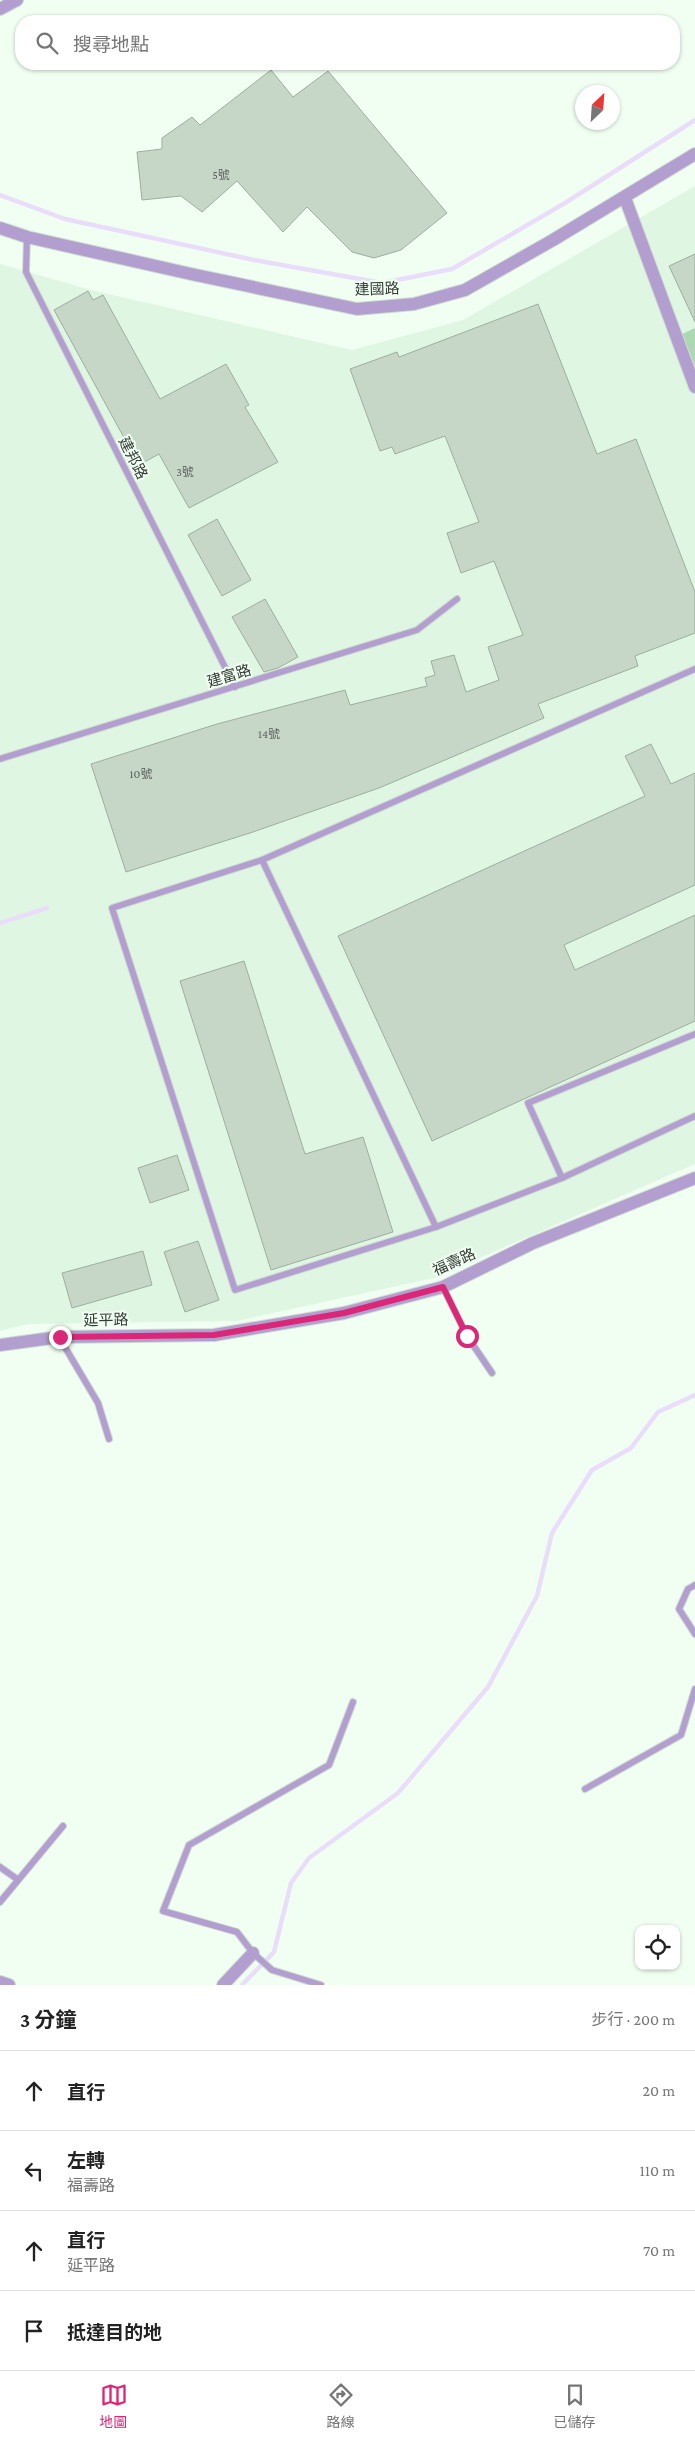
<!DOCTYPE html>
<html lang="zh-TW">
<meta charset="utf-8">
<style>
body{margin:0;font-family:"Crimson Pro","Noto Sans TC",serif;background:#f6f6f6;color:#222}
.controls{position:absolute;right:15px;bottom:15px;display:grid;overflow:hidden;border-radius:10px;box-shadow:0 1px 4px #0004}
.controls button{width:45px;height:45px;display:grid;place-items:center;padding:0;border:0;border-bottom:1px solid #e0e0e0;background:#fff;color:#222;font:25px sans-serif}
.compass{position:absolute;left:575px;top:85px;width:45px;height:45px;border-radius:50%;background:#fff;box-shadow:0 1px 4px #0004;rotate:25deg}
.stop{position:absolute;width:15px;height:15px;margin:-11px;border:4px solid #db2777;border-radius:50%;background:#fff}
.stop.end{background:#db2777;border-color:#fff;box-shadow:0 1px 5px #0008}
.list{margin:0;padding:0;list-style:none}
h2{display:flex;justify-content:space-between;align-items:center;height:65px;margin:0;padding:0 20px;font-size:21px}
h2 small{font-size:16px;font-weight:400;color:#767676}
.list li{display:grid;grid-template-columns:32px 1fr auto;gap:15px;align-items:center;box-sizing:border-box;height:80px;padding:0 20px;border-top:1px solid #e0e0e0}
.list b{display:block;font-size:19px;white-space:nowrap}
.list p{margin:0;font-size:16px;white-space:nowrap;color:#767676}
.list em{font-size:16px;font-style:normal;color:#767676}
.icon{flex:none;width:28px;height:28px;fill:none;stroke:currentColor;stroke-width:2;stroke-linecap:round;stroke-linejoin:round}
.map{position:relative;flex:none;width:695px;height:1985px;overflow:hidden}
.search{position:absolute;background:#fff;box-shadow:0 1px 4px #0004;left:15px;right:15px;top:15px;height:55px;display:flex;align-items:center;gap:12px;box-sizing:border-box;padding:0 18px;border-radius:20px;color:#767676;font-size:19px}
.sheet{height:385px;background:#fff}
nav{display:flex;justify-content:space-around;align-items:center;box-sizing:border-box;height:70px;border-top:1px solid #e0e0e0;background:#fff;font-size:14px;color:#767676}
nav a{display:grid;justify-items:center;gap:2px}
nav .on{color:#db2777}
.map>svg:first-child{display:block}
</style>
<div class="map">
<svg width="695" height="1985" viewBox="0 0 695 1985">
<rect width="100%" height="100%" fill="#f1fff3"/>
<polygon fill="#dff7e2" points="695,186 695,1164 434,1278 237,1321 28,1324 0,1331 0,264 91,290 352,350 463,320"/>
<polygon fill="#aed8b3" points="695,328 695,369 682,334"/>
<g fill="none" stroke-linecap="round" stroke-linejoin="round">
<g stroke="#e9ddf9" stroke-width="4.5">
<polyline points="0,195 65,219 254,260 382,283 452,269 565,203 695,120"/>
<polyline points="0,923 47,908"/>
<polyline points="242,1985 274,1952 291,1883 309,1858 398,1793 488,1687 537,1596 552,1533 592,1470 631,1448 658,1412 695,1395"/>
</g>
</g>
<g fill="#c6d6c7" stroke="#9dae9f">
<polygon points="271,70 293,97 328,71 447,213 401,250 374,258 352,252 307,207 283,232 237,181 202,212 181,196 142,200 137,152 162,149 162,138 192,117 200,125"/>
<polygon points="695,254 695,322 669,266"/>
<polygon points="88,291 93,300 103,295 160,399 226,364 249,405 245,407 278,462 189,508 159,454 139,465 54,310"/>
<polygon points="538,304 597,454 636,439 695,592 695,633 635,656 638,666 538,704 544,718 379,788 250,833 126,872 91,764 217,724 345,690 350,705 427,686 425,678 435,675 431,661 454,655 466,692 499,680 488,647 523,635 494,561 461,573 447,533 479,522 445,436 395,454 392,447 380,451 350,369 397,352 399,357"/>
<polygon points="217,519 251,580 222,596 188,535"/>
<polygon points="265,599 298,657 278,668 264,672 232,617"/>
<polygon points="651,744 671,784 695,773 695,885 564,945 575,970 695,915 695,1021 432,1141 338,936 645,796 625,756"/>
<polygon points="244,961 305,1154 363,1137 393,1232 271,1270 180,981"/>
<polygon points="177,1155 189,1190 150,1203 138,1168"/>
<polygon points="198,1241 219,1300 185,1312 164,1252"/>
<polygon points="143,1251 152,1285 72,1308 62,1273"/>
</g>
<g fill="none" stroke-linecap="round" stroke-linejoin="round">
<defs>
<g id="service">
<polyline points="27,237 26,272 235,687"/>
<polyline points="695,669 262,860 112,908 235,1290 436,1227 562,1178 695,1116"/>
<polyline points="0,759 417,630 457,599"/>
<polyline points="262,860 436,1227"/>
<polyline points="562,1178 528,1103 695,1034"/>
<polyline points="443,1287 467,1336 492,1373"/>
<polyline points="59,1337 98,1403 109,1439"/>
<polyline points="695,1585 688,1589 679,1609 695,1634"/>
<polyline points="585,1789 681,1735 695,1689"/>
<polyline points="0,1867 17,1879"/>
<polyline points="0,1902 63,1826"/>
<polyline points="321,1985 272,1970 253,1953 237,1932 163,1911 189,1845 329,1765 353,1702"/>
</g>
<g id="minor">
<polyline points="0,9 17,0"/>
<polyline points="625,198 695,387"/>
<polyline points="0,228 27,237 191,274 357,309 414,304 465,290 553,240 695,154"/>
<polyline points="0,1982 9,1985"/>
<polyline points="223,1985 253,1953"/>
</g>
<polyline id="tertiary" points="0,1345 59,1337 214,1335 344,1313 443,1287 533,1243 695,1178"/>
</defs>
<use href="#service" stroke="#cfdcd1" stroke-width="8"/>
<use href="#minor" stroke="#cfdcd1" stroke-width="14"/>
<use href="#tertiary" stroke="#cfdcd1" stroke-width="14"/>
<use href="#service" stroke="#b39fcf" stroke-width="6"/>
<use href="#minor" stroke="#b39fcf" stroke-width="12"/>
<use href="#tertiary" stroke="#b39fcf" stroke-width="12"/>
</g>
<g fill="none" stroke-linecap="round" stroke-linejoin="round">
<polyline stroke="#db2777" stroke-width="6" points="60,1337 214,1335 344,1313 443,1287 467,1336"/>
</g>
<g text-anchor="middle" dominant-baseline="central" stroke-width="4" stroke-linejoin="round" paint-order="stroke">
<g font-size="12" fill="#59625a">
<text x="221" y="175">5號</text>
<text x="185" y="472">3號</text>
<text x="269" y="734">14號</text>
<text x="141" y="774">10號</text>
</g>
<g font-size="15" fill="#353b35" stroke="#f1fff3">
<text transform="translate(377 289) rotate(-2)">建國路</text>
<text transform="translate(133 458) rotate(63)">建邦路</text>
<text transform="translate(229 676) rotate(-17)">建富路</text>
<text transform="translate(454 1262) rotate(-24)">福壽路</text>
<text transform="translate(106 1320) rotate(-1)">延平路</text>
</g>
</g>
</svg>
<div class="controls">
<button><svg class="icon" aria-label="locate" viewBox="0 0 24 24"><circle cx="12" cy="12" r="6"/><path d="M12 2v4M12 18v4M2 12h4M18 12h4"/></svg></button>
</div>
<svg class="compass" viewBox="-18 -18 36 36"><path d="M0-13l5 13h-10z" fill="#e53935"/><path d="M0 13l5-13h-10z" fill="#767676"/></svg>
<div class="stop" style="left:467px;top:1336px"></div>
<div class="stop end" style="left:60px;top:1337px"></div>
<div class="search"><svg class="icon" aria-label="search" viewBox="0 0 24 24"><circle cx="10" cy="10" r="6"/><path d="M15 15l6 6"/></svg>搜尋地點</div>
</div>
<section class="sheet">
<h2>3 分鐘<small>步行 · 200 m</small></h2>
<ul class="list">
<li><svg class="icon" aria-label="ahead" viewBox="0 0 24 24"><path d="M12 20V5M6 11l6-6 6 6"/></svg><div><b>直行</b></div><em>20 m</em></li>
<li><svg class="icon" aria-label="left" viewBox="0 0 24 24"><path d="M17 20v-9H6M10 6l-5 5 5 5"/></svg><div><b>左轉</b><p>福壽路</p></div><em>110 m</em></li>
<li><svg class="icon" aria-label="ahead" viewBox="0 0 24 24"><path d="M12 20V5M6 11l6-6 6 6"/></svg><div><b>直行</b><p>延平路</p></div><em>70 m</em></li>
<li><svg class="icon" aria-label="arrive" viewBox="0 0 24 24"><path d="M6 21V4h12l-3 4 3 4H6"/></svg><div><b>抵達目的地</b></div></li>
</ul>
</section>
<nav>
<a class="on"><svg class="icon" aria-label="map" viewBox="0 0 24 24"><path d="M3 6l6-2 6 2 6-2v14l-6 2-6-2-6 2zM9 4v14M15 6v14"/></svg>地圖</a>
<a><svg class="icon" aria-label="directions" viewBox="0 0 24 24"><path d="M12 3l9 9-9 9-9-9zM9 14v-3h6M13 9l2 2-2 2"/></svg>路線</a>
<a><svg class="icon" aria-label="saved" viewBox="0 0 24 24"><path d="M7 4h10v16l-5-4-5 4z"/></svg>已儲存</a>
</nav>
